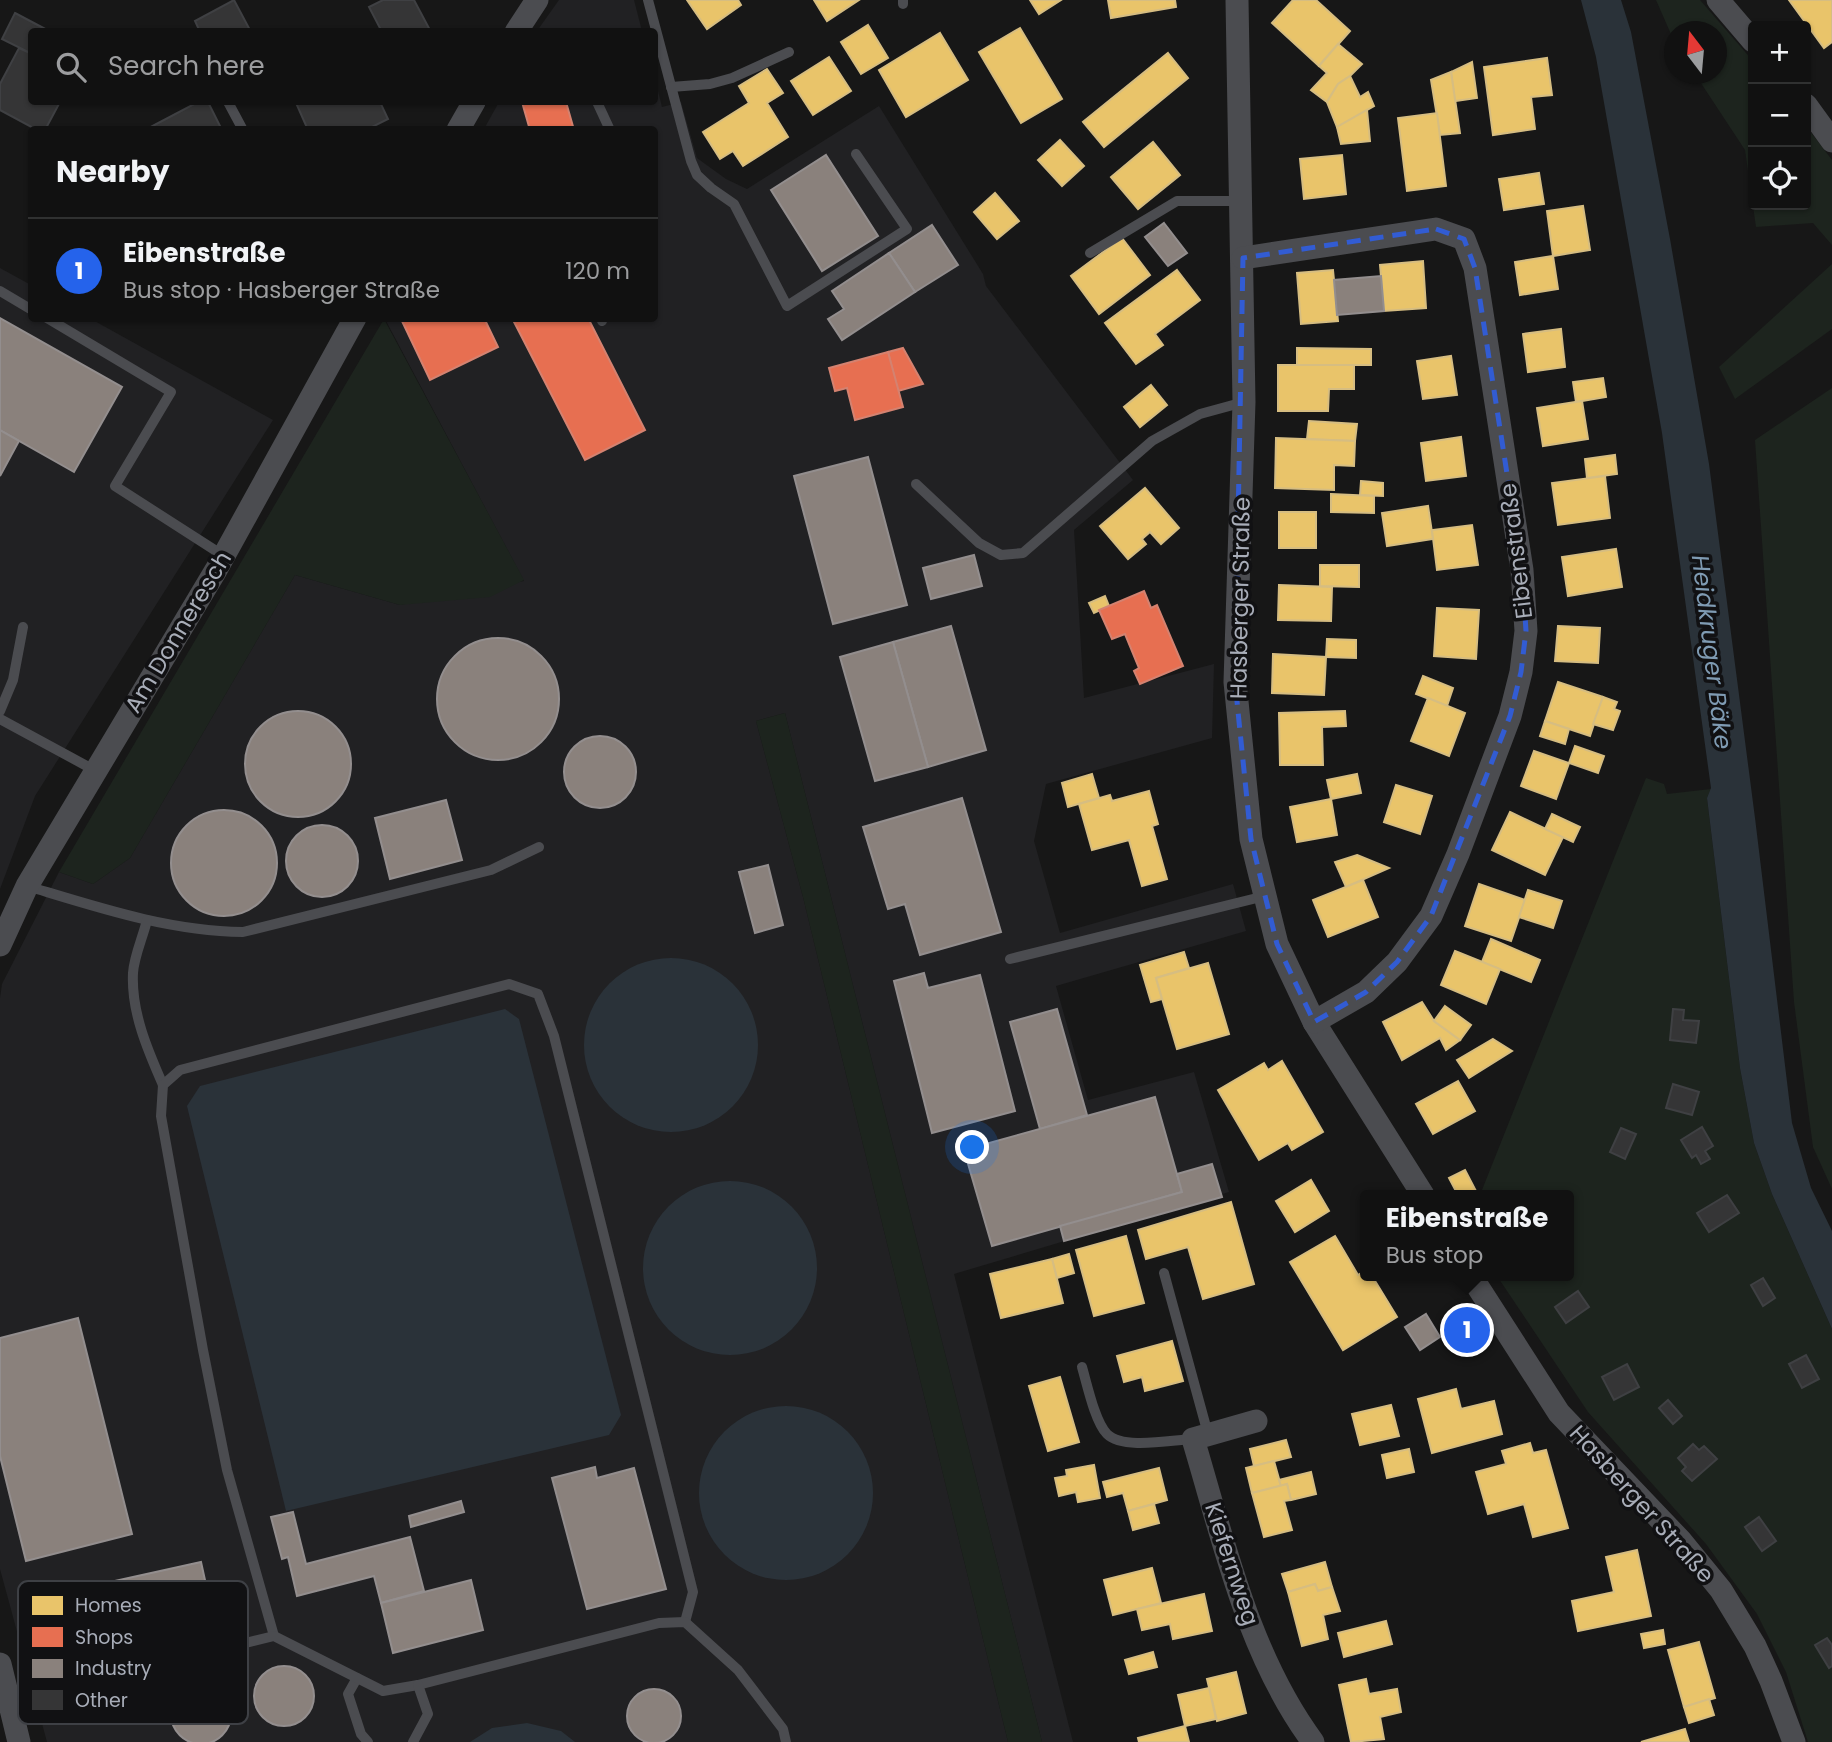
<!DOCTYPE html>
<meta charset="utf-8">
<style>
body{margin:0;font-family:Poppins,sans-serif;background:#1a1a1a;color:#f1f3f6}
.controls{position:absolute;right:21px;top:21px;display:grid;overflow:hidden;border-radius:7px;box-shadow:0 2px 5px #0004}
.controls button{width:63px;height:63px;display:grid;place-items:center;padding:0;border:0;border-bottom:2px solid #303131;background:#111;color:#f1f3f6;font:35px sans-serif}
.compass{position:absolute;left:1664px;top:21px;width:63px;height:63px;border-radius:50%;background:#111;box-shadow:0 2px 5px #0004;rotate:344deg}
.you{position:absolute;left:973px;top:1148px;width:24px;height:24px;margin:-18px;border:5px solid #fff;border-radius:50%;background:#1a73e8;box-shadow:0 0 0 10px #1a73e833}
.badge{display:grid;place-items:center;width:46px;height:46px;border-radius:50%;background:#2563eb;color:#fff;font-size:23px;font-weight:700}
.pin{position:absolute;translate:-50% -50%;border:4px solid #fff;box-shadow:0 2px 7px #0006}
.popup{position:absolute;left:1360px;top:1190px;width:214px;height:91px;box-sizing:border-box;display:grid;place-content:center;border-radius:7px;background:#111;filter:drop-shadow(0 2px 5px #0005);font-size:23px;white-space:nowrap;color:#9c9d9f}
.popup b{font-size:26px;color:#f1f3f6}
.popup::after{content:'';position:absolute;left:50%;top:100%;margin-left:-14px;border:14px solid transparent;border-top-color:#111}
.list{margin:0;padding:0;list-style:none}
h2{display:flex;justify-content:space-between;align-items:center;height:91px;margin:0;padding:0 28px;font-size:30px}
h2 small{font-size:23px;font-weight:400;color:#9c9d9f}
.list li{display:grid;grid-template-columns:46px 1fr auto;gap:21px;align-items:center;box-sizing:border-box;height:105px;padding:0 28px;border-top:2px solid #303131}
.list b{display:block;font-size:26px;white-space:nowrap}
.list p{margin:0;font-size:23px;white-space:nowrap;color:#9c9d9f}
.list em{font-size:23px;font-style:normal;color:#9c9d9f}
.icon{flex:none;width:38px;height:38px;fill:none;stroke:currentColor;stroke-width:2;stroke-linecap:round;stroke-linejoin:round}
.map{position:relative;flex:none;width:1832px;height:1742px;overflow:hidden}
.search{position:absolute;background:#111;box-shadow:0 2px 5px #0004;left:28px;top:28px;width:630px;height:77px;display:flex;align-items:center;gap:18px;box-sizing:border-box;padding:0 24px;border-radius:7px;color:#9c9d9f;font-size:26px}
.panel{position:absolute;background:#111;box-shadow:0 2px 5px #0004;left:28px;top:126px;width:630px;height:196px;border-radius:7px}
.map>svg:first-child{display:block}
</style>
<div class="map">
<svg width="1832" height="1742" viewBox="0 0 1832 1742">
<rect width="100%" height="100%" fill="#171717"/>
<g fill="#212123">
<polygon points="559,0 634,0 642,31 537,31"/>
<polygon points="655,79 662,107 681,102 697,158 726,179 747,189 879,106 983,274 986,286 1133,480 1074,530 1084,698 1214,664 1212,738 1046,784 1034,841 1060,933 1233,884 1246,931 1056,986 1088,1100 1194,1072 1229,1192 954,1274 1073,1742 1042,1742 785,713 756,721 803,897 1008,1742 47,1742 0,1569 0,998 2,984 59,872 93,884 130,858 295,575 400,605 524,581 385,319 654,318 654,130 484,129 499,102 654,102"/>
<polygon points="0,268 31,285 32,318 91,319 273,420 35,796 0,889"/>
</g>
<g fill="#1d241e">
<polygon points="1656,0 1700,0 1753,61 1753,205 1806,205 1806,126 1832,160 1832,245 1813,223 1756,227 1745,150 1695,74 1716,74 1716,32 1674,32 1674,41"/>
<polygon points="1832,264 1832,329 1735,399 1719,367"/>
<polygon points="384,319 524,580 490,597 400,605 295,575 130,858 93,884 59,872"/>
<polygon points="1832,388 1832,1189 1813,1147 1794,1002 1755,440"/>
<polygon points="785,713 1042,1742 1008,1742 803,897 756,721"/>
<polygon points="1646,778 1664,784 1667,794 1711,789 1707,798 1740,1068 1754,1143 1772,1194 1832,1329 1832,1742 1808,1742 1786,1672 1757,1614 1706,1544 1588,1412 1497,1276 1568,1276 1568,1195 1480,1195"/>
</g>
<g fill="#2a3239">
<polygon points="1581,0 1621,0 1631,32 1670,239 1709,464 1755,818 1792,1123 1811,1188 1832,1231 1832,1329 1772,1194 1754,1143 1740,1068 1707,798 1711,788 1662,433 1596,57"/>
<circle cx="671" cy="1045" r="87"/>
<polygon points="505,1009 519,1019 621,1415 609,1435 286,1511 187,1106 200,1086"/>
<circle cx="730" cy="1268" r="87"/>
<circle cx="786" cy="1493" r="87"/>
<polygon points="527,1723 561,1731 575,1742 470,1742 492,1728"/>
</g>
<g fill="#e9c46a" stroke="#d6bd81" stroke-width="2">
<polygon points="687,0 738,0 741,5 707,29"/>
<polygon points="814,0 859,0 827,21"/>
<polygon points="1030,0 1061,0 1039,14"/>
<polygon points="1108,0 1175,0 1176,7 1111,18"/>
<polygon points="1293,0 1316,0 1350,31 1319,66 1272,23"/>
<polygon points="1789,0 1832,0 1832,42 1824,48"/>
<polygon points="868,25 888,58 861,74 841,42"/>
<polygon points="1020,28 1062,99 1021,123 979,52"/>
<polygon points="940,33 968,80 906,117 879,70"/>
<polygon points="1338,44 1362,64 1350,76 1338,84 1327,102 1311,90 1327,73 1319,66"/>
<polygon points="1168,53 1188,78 1104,147 1083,122"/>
<polygon points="829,57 851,91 813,115 791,81"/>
<polygon points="1547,58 1552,95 1531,97 1535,129 1493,135 1484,67"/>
<polygon points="1472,62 1477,98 1455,101 1451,72"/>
<polygon points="767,69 783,93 767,103 788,137 743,166 733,151 720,159 703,132 749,103 739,86"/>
<polygon points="1451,72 1460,133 1440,135 1431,80"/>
<polygon points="1350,76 1360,97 1368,92 1374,106 1337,127 1327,102 1338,84"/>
<polygon points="1367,110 1370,141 1341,144 1337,127"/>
<polygon points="1437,113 1446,186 1407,191 1398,118"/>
<polygon points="1060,140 1084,166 1062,186 1038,160"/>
<polygon points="1153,142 1180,175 1138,209 1111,177"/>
<polygon points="1342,155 1346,194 1304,199 1300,159"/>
<polygon points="1539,173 1544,204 1504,210 1499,179"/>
<polygon points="995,193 1019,221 997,239 974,212"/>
<polygon points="1583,206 1590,250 1553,256 1547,211"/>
<polygon points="1122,238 1150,275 1099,314 1071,276"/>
<polygon points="1553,256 1558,289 1520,295 1515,262"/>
<polygon points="1423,261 1426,308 1384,311 1380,265"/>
<polygon points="1177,270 1200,300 1155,334 1163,345 1136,364 1105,323"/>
<polygon points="1333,270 1338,321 1301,324 1297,273"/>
<polygon points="1561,329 1565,367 1528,372 1523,334"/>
<polygon points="1297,348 1371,349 1371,365 1297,365"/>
<polygon points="1451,356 1457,395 1423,399 1417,361"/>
<polygon points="1278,365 1354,365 1354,389 1329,389 1328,411 1278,411"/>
<polygon points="1603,378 1606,397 1576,402 1573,382"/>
<polygon points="1151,385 1167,405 1140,427 1124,407"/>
<polygon points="1582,401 1588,439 1543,446 1537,408"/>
<polygon points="1309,421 1357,424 1355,441 1307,439"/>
<polygon points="1461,437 1466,476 1426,481 1421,443"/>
<polygon points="1276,438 1355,441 1354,466 1334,465 1334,490 1275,488"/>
<polygon points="1615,455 1617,474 1587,478 1585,459"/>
<polygon points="1605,476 1610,518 1558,525 1552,483"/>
<polygon points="1361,481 1383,483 1383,496 1360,495"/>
<polygon points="1145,488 1179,528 1161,544 1150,532 1142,539 1146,544 1128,559 1100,526"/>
<polygon points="1331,494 1374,496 1374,513 1331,512"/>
<polygon points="1428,506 1433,539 1387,546 1382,513"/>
<rect x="1279" y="512" width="37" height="36"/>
<polygon points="1472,525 1478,565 1437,570 1432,530"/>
<polygon points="1616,549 1622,587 1568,596 1562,557"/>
<polygon points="1320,565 1359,565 1359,587 1320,586"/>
<polygon points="1279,585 1332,587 1331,621 1278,620"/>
<polygon points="1105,596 1109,606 1094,613 1089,603"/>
<polygon points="1437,608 1479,610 1476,659 1434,656"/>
<polygon points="1558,626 1600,628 1598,663 1555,661"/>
<polygon points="1327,639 1356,640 1356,658 1326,657"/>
<polygon points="1273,654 1326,657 1324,695 1272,693"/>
<polygon points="1423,676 1453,688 1447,706 1416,694"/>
<polygon points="1558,682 1603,697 1590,736 1545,721"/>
<polygon points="1603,697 1617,702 1614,709 1620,711 1613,730 1593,724"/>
<polygon points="1428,698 1465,713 1449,756 1411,741"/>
<polygon points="1345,711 1346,726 1322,727 1323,765 1280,765 1279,713"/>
<polygon points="1545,721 1569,729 1565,744 1540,736"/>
<polygon points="1575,746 1604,756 1598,773 1569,763"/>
<polygon points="1534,751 1569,763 1556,799 1521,786"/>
<polygon points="1092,774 1099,798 1068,807 1062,783"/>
<polygon points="1357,774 1361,793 1331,799 1327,780"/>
<polygon points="1396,785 1432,796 1420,834 1384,822"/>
<polygon points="1149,791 1158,824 1152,826 1167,879 1142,886 1129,840 1092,850 1079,804 1110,795 1112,801"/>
<polygon points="1331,799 1337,835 1297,842 1290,807"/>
<polygon points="1510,812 1563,837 1545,875 1492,850"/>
<polygon points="1552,814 1580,827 1573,842 1545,829"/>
<polygon points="1357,855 1389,868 1346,887 1335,862"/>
<polygon points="1363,880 1378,917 1328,937 1313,900"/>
<polygon points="1479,884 1525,900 1511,941 1465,926"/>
<polygon points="1528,890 1562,901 1553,928 1519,917"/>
<polygon points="1491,939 1540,960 1531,982 1482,962"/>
<polygon points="1455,951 1500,969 1486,1004 1441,985"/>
<polygon points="1184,952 1189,968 1156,978 1162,999 1151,1002 1140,965"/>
<polygon points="1208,963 1229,1034 1177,1049 1156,978"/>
<polygon points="1422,1002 1434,1021 1460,1040 1446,1050 1440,1038 1402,1060 1383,1022"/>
<polygon points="1445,1006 1471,1025 1460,1040 1434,1021"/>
<polygon points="1493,1039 1512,1051 1469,1078 1457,1060"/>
<polygon points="1282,1061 1323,1132 1292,1150 1288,1143 1259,1160 1218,1090 1264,1063 1268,1070"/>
<polygon points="1458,1081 1475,1111 1433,1134 1416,1104"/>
<polygon points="1465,1170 1477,1193 1473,1195 1458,1195 1449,1178"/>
<polygon points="1311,1180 1329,1211 1295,1232 1276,1201"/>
<polygon points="1231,1202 1254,1284 1203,1299 1188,1247 1146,1259 1138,1230"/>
<polygon points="1126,1236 1144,1303 1094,1316 1076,1250"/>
<polygon points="1335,1236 1358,1275 1366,1270 1366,1276 1372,1276 1397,1317 1343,1350 1290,1262"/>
<polygon points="1069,1254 1074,1273 1057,1278 1052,1259"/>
<polygon points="1052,1259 1063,1303 1001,1318 990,1274"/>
<polygon points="1172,1341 1183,1381 1145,1391 1142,1377 1124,1382 1117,1356"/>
<polygon points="1060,1377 1079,1442 1048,1451 1029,1386"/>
<polygon points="1456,1389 1461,1409 1494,1401 1502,1434 1432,1453 1418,1399"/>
<polygon points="1391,1405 1399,1436 1360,1445 1352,1414"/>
<polygon points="1286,1440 1291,1457 1254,1466 1250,1449"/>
<polygon points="1530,1443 1533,1453 1546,1450 1568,1528 1533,1537 1524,1504 1488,1514 1476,1472 1506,1464 1502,1451"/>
<polygon points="1409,1449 1414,1472 1387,1478 1382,1455"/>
<polygon points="1274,1461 1281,1486 1252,1493 1246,1468"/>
<polygon points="1094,1465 1100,1498 1078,1502 1076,1492 1059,1496 1055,1478 1067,1476 1066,1470"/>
<polygon points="1159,1468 1167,1500 1128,1511 1123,1493 1107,1497 1103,1482"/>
<polygon points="1311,1472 1316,1494 1291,1500 1287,1484 1281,1486 1279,1480"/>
<polygon points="1287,1484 1291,1500 1284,1501 1292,1530 1264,1537 1252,1493"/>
<polygon points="1154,1504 1159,1523 1133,1530 1128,1511"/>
<polygon points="1637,1550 1651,1616 1578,1631 1572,1601 1614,1592 1606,1557"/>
<polygon points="1325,1562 1332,1587 1318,1591 1315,1584 1288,1592 1282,1574"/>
<polygon points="1152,1568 1161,1603 1113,1615 1104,1580"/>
<polygon points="1315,1584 1318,1591 1332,1587 1340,1611 1323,1615 1328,1639 1302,1646 1288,1592"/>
<polygon points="1204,1594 1212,1631 1173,1639 1170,1624 1142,1630 1137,1609"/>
<polygon points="1386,1621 1392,1644 1344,1657 1338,1633"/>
<polygon points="1663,1630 1665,1644 1644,1648 1641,1634"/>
<polygon points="1699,1642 1715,1698 1684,1707 1668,1650"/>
<polygon points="1153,1652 1157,1667 1129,1674 1125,1660"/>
<polygon points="1236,1672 1246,1713 1217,1721 1207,1679"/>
<polygon points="1366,1679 1369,1694 1397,1689 1401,1712 1380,1717 1384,1739 1351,1742 1339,1685"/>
<polygon points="1209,1688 1216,1719 1185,1726 1178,1695"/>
<polygon points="1709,1699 1714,1715 1689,1723 1684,1707"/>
<polygon points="1185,1726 1189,1742 1139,1742 1138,1738"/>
<polygon points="1685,1729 1689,1742 1641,1742"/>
</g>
<g fill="#e76f51" stroke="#d48270" stroke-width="2">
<polygon points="522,102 566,102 574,130 530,130"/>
<polygon points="484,318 498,347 430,380 401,319"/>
<polygon points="512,318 588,318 645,430 585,460"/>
<polygon points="903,348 923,384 898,391 888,352"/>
<polygon points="888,352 903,407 855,420 847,388 835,391 829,368"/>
<polygon points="1144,591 1151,608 1157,605 1183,666 1140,684 1134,671 1139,668 1125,634 1112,639 1099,610"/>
</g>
<g fill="#8a817c" stroke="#938e8e" stroke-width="2">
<polygon points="826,155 878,236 822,271 771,190"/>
<polygon points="1164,223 1187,253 1168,266 1145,237"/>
<polygon points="932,225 958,265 915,292 889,253"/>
<polygon points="889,253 915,292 842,340 828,319 844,309 832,291"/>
<polygon points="1381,276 1384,311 1337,315 1334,280"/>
<polygon points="0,318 122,387 74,472 0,430"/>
<polygon points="0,430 19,441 0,476"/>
<polygon points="868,457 907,605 833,624 794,476"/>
<polygon points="974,555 982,586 931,599 923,568"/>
<polygon points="951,626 986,750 928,767 893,642"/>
<circle cx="498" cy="699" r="61"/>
<polygon points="893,642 928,767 875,781 840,657"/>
<circle cx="298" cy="764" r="53"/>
<circle cx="600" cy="772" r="36"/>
<polygon points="962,798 1001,932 920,955 905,904 888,909 863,827"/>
<polygon points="446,800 462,860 390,879 375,818"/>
<circle cx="224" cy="863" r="53"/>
<circle cx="322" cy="861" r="36"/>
<polygon points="768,865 783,925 755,933 739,872"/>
<polygon points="924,973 928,988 980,975 1015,1111 932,1133 894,981"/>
<polygon points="1057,1009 1087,1115 1040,1129 1010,1022"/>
<polygon points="1155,1097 1182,1192 992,1246 964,1150"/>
<polygon points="1212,1164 1222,1197 1064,1241 1060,1226 1182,1192 1177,1174"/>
<polygon points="1426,1314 1440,1337 1420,1350 1405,1327"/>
<polygon points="78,1318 132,1534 26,1561 0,1456 0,1338"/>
<polygon points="595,1467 597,1478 634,1468 666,1589 587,1609 552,1478"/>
<polygon points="461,1501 464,1512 411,1527 409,1516"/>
<polygon points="293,1512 306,1564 410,1537 424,1591 381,1603 374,1576 297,1596 288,1557 282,1559 271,1517"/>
<polygon points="201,1562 214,1621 44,1658 35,1617 87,1606 83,1588"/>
<polygon points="471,1580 483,1630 393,1653 381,1603"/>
<circle cx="284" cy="1696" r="30"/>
<circle cx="201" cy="1714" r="30"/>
<circle cx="654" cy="1716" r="27"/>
</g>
<g fill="#353536" stroke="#3f4043" stroke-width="2">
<polygon points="234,0 251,32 200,32 195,21"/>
<polygon points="383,0 414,0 431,32 382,32 369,7"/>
<polygon points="15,13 51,32 32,32 32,54 2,39"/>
<polygon points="19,48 32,54 32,102 60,102 45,130 37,130 0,110 0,84"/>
<polygon points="198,102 208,102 222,130 145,130"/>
<polygon points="300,102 380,102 388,119 366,130 308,130 296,103"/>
<polygon points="1673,1009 1684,1010 1683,1020 1699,1021 1696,1043 1670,1040"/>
<polygon points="1673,1084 1699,1092 1692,1115 1666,1108"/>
<polygon points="1702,1127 1713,1146 1705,1151 1710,1159 1701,1164 1696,1155 1692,1158 1681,1140"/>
<polygon points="1621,1128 1636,1134 1625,1159 1610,1152"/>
<polygon points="1727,1195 1739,1213 1709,1232 1697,1213"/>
<polygon points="1763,1278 1775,1298 1763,1306 1751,1285"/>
<polygon points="1578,1291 1589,1307 1566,1323 1555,1307"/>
<polygon points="1806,1355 1819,1379 1802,1388 1789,1364"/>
<polygon points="1627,1364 1639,1387 1614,1400 1602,1377"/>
<polygon points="1668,1400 1682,1416 1673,1424 1659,1408"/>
<polygon points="1693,1444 1699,1450 1704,1446 1717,1459 1692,1481 1682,1471 1686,1467 1678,1458"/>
<polygon points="1759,1517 1776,1541 1762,1551 1745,1527"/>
<polygon points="1827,1638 1832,1645 1832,1666 1829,1668 1815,1645"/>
</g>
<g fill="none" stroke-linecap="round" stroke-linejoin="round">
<g stroke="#4b4c50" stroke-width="10">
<polyline points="648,0 691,161 697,175 711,188 734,204 787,306 907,229 856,154"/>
<polyline points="903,0 903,4"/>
<polyline points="671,87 710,84 732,78 789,52"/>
<polyline points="228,102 243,130"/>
<polyline points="597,102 610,130"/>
<polyline points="1090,253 1177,201 1242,201"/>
<polyline points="0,291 32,310"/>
<polyline points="47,318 171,392 115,486 224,556"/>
<polyline points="601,318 602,321"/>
<polyline points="916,484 979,543 1001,555 1023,553 1152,441 1200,414 1244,402"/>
<polyline points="0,711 13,680 23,627"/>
<polyline points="0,719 96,771"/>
<path d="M27 886C97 907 168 931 243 932L491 870 539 847"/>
<path d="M147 920C143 937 134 956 133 973 131 1012 148 1051 163 1085"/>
<polyline points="1010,959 1265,896"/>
<polyline points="1164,1273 1208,1434"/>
<path d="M1082 1367C1087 1384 1095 1422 1107 1434 1123 1450 1171 1440 1193 1439"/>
<polyline points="274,1636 227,1470 203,1350 161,1116 163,1085 180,1070 509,984 538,994 554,1036 693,1592 685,1622"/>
<polyline points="357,1678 348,1694 361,1734 368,1742"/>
<polyline points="9,1701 274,1636 383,1691 418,1685 659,1623 685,1622 738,1670 783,1729 786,1742"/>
<polyline points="413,1742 428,1714 418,1685"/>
</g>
<g stroke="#4b4c50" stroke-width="23">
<polyline points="1237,0 1244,402 1235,682 1251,839 1277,944 1314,1022 1423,1195"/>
<polyline points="1718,0 1753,41"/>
<polyline points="516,32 537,0"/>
<polyline points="1806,105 1832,141"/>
<polyline points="458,130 474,102"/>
<polyline points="1243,258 1436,229 1464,239 1475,268 1522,570 1526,631 1521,672 1510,716 1458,854 1431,916 1397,962 1366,992 1314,1022"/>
<polyline points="0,945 27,886 216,570 355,318"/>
<polyline points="1471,1276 1559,1413 1681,1541 1721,1590 1755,1646 1771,1681 1794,1742"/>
<path d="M1256 1421 1193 1439C1224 1542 1248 1654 1313 1742"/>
<polyline points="0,1664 19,1742"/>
</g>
</g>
<path fill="none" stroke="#325cd3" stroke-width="5" stroke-dasharray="14 9" stroke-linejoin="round" d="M1436 229 1464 239 1475 268 1522 570 1526 631 1521 672 1510 716 1431 916 1397 962 1366 992 1314 1022 1277 944 1251 839 1235 682 1243 258Z"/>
<g text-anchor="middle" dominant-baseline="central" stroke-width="7" stroke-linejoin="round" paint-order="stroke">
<g font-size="23" fill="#a8adb8" stroke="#111113">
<text transform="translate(1516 551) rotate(-97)">Eibenstraße</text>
<text transform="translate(1240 598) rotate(-89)">Hasberger Straße</text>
<text transform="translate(178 632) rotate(-59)">Am Donneresch</text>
<text transform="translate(1642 1504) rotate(48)">Hasberger Straße</text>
<text transform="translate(1232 1564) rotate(72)">Kiefernweg</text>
</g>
<g font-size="24" font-style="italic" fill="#7f9bb3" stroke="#111113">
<text transform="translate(1712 652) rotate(83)">Heidkruger Bäke</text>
</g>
</g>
<rect x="18" y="1581" width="230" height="143" rx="10" fill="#111113" stroke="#3e4045" stroke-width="2"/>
<rect x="32" y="1596" width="31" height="19" fill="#e9c46a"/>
<rect x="32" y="1627" width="31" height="20" fill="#e76f51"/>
<rect x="32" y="1659" width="31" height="19" fill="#8a817c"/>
<rect x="32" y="1690" width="31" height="20" fill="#353536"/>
<g font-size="19" fill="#a8adb8">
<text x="75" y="1612">Homes</text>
<text x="75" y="1644">Shops</text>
<text x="75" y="1675">Industry</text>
<text x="75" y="1707">Other</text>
</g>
</svg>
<div class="controls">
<button>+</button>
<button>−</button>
<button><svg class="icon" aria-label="locate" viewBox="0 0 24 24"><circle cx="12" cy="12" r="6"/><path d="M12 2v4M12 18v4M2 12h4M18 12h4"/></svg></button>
</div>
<svg class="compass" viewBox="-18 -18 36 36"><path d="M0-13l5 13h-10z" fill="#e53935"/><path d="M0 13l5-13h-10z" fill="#9c9d9f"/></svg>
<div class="you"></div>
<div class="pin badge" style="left:1467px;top:1330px">1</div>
<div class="popup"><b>Eibenstraße</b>Bus stop</div>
<div class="search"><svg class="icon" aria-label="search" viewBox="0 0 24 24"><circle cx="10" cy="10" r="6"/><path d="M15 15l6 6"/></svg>Search here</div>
<section class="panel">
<h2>Nearby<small></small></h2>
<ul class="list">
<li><span class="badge">1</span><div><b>Eibenstraße</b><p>Bus stop · Hasberger Straße</p></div><em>120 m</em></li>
</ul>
</section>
</div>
